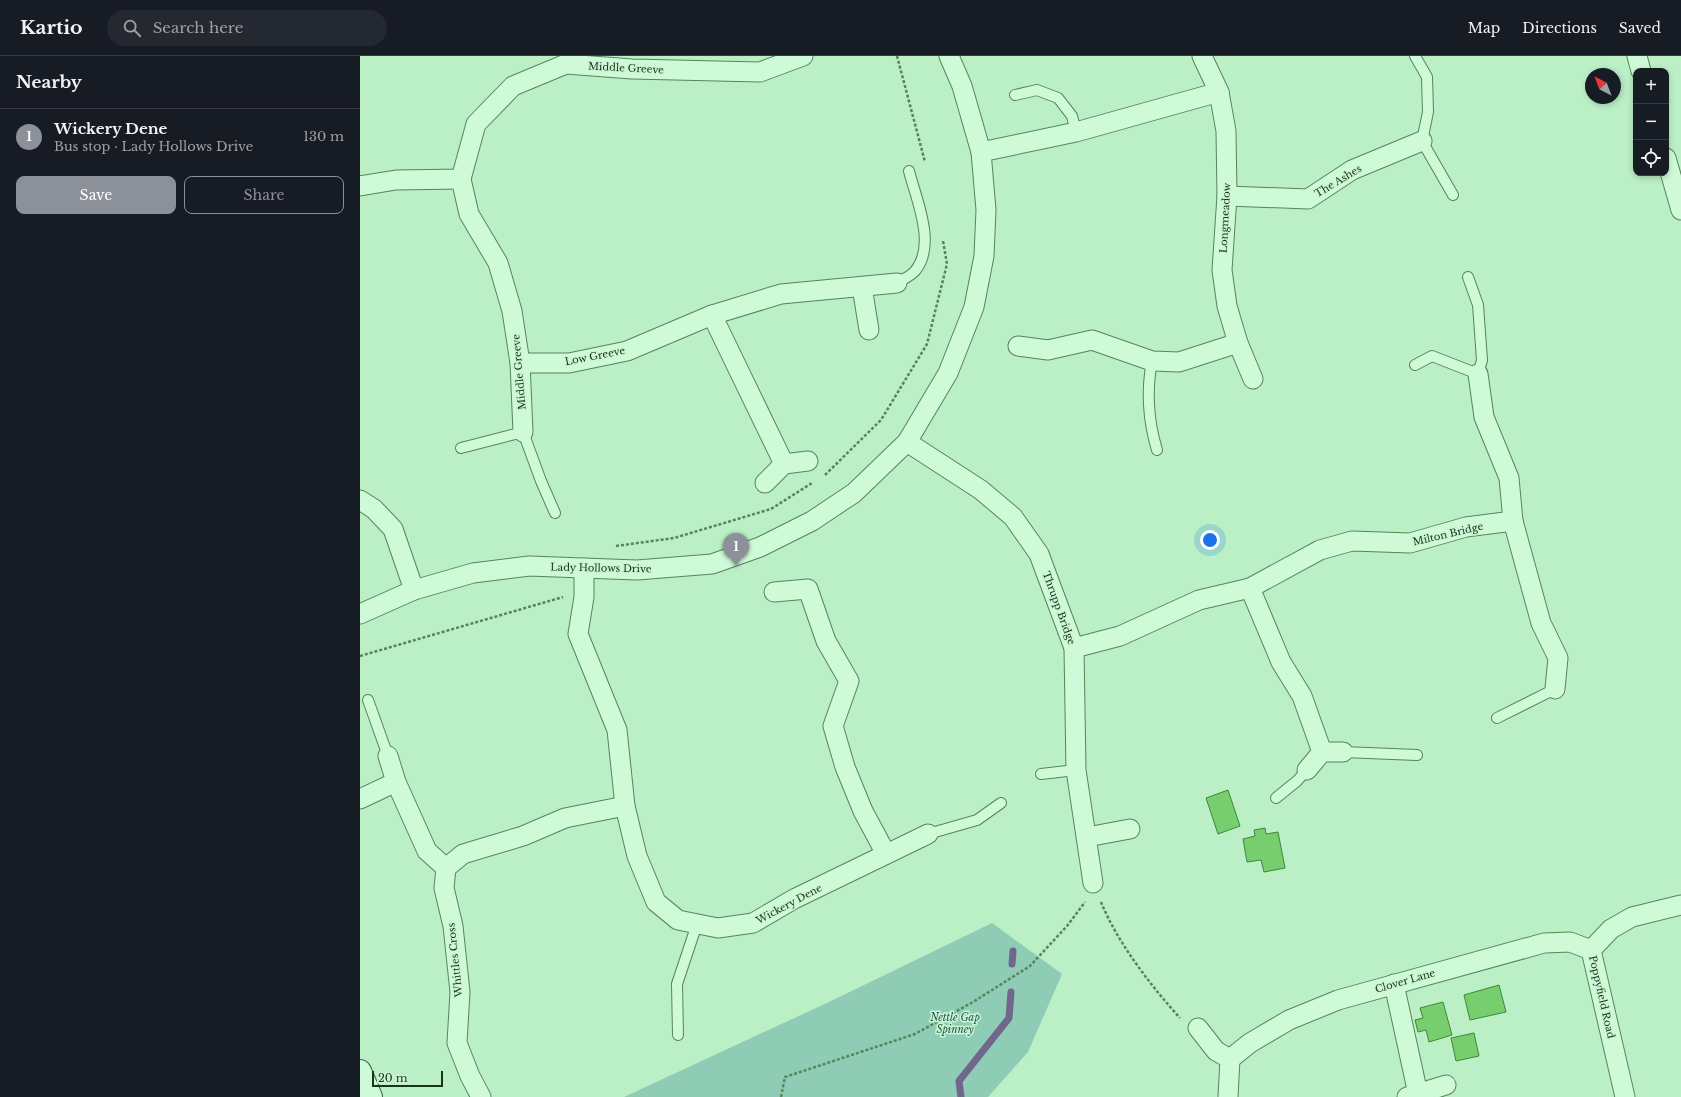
<!DOCTYPE html>
<meta charset="utf-8">
<style>
body{margin:0;font-family:"Libre Baskerville",serif;background:#242831;color:#f1f3f6}
.controls{position:absolute;right:12px;top:12px;display:grid;overflow:hidden;border-radius:8px;box-shadow:0 2px 6px #0003}
.controls button{width:36px;height:36px;display:grid;place-items:center;padding:0;border:0;border-bottom:1px solid #363941;background:#171b24;color:#f1f3f6;font:20px sans-serif}
.compass{position:absolute;left:1225px;top:12px;width:36px;height:36px;border-radius:50%;background:#171b24;box-shadow:0 2px 6px #0003;rotate:318deg}
.scale{position:absolute;left:12px;bottom:10px;width:71px;box-sizing:border-box;padding-left:4px;border:2px solid #1a341a;border-top:0;font-size:11px;line-height:14px;white-space:nowrap;color:#1a341a;-webkit-text-stroke:3px #cbf6d4;paint-order:stroke}
.you{position:absolute;left:850px;top:484px;width:14px;height:14px;margin:-10px;border:3px solid #fff;border-radius:50%;background:#1a73e8;box-shadow:0 0 0 6px #1a73e833}
.badge{display:grid;place-items:center;width:26px;height:26px;border-radius:50%;background:#8c9099;color:#fff;font-size:13px;font-weight:700}
.pin{position:absolute;translate:-50% -33px;filter:drop-shadow(0 1px 2px #0008)}
.pin::after{content:'';position:absolute;top:21px;width:14px;height:12px;background:inherit;clip-path:polygon(0 0,100% 0,50% 100%)}
.list{margin:0;padding:0;list-style:none}
h2{display:flex;justify-content:space-between;align-items:center;height:52px;margin:0;padding:0 16px;font-size:17px}
h2 small{font-size:13px;font-weight:400;color:#9ea1a6}
.list li{display:grid;grid-template-columns:26px 1fr auto;gap:12px;align-items:center;box-sizing:border-box;height:56px;padding:0 16px;border-top:1px solid #363941}
.list b{display:block;font-size:15px;white-space:nowrap}
.list p{margin:0;font-size:13px;white-space:nowrap;color:#9ea1a6}
.list em{font-size:13px;font-style:normal;color:#9ea1a6}
.actions{display:flex;gap:8px;padding:12px 16px}
.actions a{flex:1;padding:9px 0;border:1px solid #8c9099;border-radius:8px;text-align:center;font-size:14px;color:#8c9099}
.actions .main{background:#8c9099;color:#fff}
.icon{flex:none;width:22px;height:22px;fill:none;stroke:currentColor;stroke-width:2;stroke-linecap:round;stroke-linejoin:round}
.map{position:relative;flex:none;width:1321px;height:1041px;overflow:hidden}
header{display:flex;align-items:center;gap:24px;box-sizing:border-box;height:56px;padding:0 20px;background:#171b24;border-bottom:1px solid #363941}
header strong{font-size:19px}
nav{display:flex;gap:22px;margin-inline-start:auto;font-size:14px}
.search{width:280px;height:36px;background:#242831;display:flex;align-items:center;gap:10px;box-sizing:border-box;padding:0 14px;border-radius:22px;color:#9ea1a6;font-size:15px}
main{display:flex}
aside{flex:1;background:#171b24}
.map>svg:first-child{display:block}
</style>
<header>
<strong>Kartio</strong>
<div class="search"><svg class="icon" aria-label="search" viewBox="0 0 24 24"><circle cx="10" cy="10" r="6"/><path d="M15 15l6 6"/></svg>Search here</div>
<nav><a>Map</a><a>Directions</a><a>Saved</a></nav>
</header>
<main>
<aside>
<h2>Nearby<small></small></h2>
<ul class="list">
<li><span class="badge">1</span><div><b>Wickery Dene</b><p>Bus stop · Lady Hollows Drive</p></div><em>130 m</em></li>
</ul>
<div class="actions"><a class="main">Save</a><a>Share</a></div>
</aside>
<div class="map">
<svg width="1321" height="1041" viewBox="0 0 1321 1041">
<rect width="100%" height="100%" fill="#bbefc6"/>
<polygon fill="#8fccb6" points="632,867 702,918 668,996 628,1041 264,1041 469,946"/>
<g fill="none" stroke-linecap="round" stroke-linejoin="round">
<g stroke="#71678c" stroke-width="7">
<polyline points="652,908 653,895"/>
<polyline points="601,1041 599,1025 649,962 651,936"/>
</g>
</g>
<g fill="#76ce6f" stroke="#41863a">
<polygon points="868,734 880,770 858,778 846,742"/>
<polygon points="905,772 906,778 918,776 925,812 904,816 901,804 887,806 883,783 895,780 894,774"/>
<polygon points="1139,929 1146,956 1110,964 1104,939"/>
<polygon points="1083,946 1092,979 1069,986 1066,974 1058,976 1055,964 1063,962 1060,952"/>
<polygon points="1114,977 1119,1000 1096,1005 1091,982"/>
</g>
<g fill="none" stroke-linecap="round" stroke-linejoin="round">
<defs>
<g id="lane">
<polyline points="1055,0 1067,21 1068,56 1062,85 1093,139"/>
<polyline points="655,39 677,34 698,42 712,60 716,76"/>
<path d="M537 227C543 223 551 220 555 215 577 189 556 143 549 115"/>
<path d="M792 305C786 336 788 364 797 394"/>
<polyline points="1055,309 1072,300 1118,318 1122,304 1118,249 1108,221"/>
<polyline points="101,392 163,376 181,425 195,457"/>
<polyline points="8,644 28,700"/>
<polyline points="1137,662 1195,633"/>
<polyline points="983,696 1057,699"/>
<polyline points="681,718 716,714"/>
<polyline points="916,742 937,725 947,714"/>
<polyline points="568,778 617,764 641,747"/>
<polyline points="318,979 317,928 337,868"/>
</g>
<g id="street">
<polyline points="842,0 859,36 866,75 867,140 862,214 867,250 878,287 893,323"/>
<polyline points="1277,0 1281,15"/>
<polyline points="621,96 716,76 859,36"/>
<polyline points="1306,102 1321,154"/>
<polyline points="101,123 109,158 138,207 152,255 160,307 163,376"/>
<polyline points="0,130 36,124 101,123 116,68 153,30 206,8 272,13 400,16 443,0"/>
<polyline points="867,140 948,143 992,114 1062,85"/>
<polyline points="502,231 509,274"/>
<polyline points="352,259 424,408"/>
<polyline points="658,290 688,294 732,284 792,305 819,306 878,287"/>
<polyline points="160,307 209,307 267,295 352,259 421,238 537,227"/>
<polyline points="1118,318 1124,361 1149,422 1153,465 1181,567 1198,602 1195,633"/>
<polyline points="547,386 621,434 653,461 679,498 714,592 716,714 733,827"/>
<polyline points="405,427 424,408 448,405"/>
<polyline points="0,444 14,453 33,473 54,534"/>
<polyline points="224,512 224,541 218,578 257,674 265,750 277,800 296,846 318,864 358,872 393,867 434,843 568,778"/>
<polyline points="890,532 921,606 942,640 962,696 983,696"/>
<polyline points="414,536 448,533 466,585 489,625 473,670 485,711 503,755 526,798"/>
<polyline points="0,558 54,534 113,517 169,510 277,514 352,508 400,491 452,465 494,437 547,386 588,317 614,251 624,200 626,154 621,96 602,30 589,0"/>
<polyline points="714,592 760,580 839,544 890,532 960,494 992,485 1050,487 1106,471 1153,465"/>
<polyline points="28,700 36,726 67,795 86,812"/>
<polyline points="947,714 962,696"/>
<polyline points="0,743 36,726"/>
<polyline points="727,781 770,773"/>
<polyline points="1034,928 1058,1038"/>
<polyline points="838,972 856,995 870,1003 868,1041"/>
<polyline points="870,1003 890,987 929,964 978,944 1184,887 1210,886 1231,894"/>
<polyline points="121,1041 110,1020 97,987 100,936 93,870 84,832 86,812 103,798 163,780 205,762 265,750"/>
<polyline points="1047,1041 1086,1029"/>
<polyline points="1265,1041 1231,894 1251,873 1272,861 1321,849"/>
</g>
<polyline id="secondary" points="0,1015 11,1041"/>
</defs>
<use href="#lane" stroke="#558657" stroke-width="12"/>
<use href="#street" stroke="#558657" stroke-width="21"/>
<use href="#secondary" stroke="#386739" stroke-width="24"/>
<g stroke="#558657" stroke-width="2.5" stroke-dasharray="3 2" stroke-linecap="butt">
<polyline points="537,0 565,106"/>
<polyline points="465,419 521,364 567,288 587,208 583,185"/>
<polyline points="256,490 314,482 411,453 452,427"/>
<polyline points="0,600 203,541"/>
<path d="M741 846C757 886 791 930 820 962"/>
<polyline points="421,1041 425,1021 555,978 613,946 670,910 707,870 725,846"/>
</g>
<use href="#lane" stroke="#cefad7" stroke-width="10"/>
<use href="#street" stroke="#cefad7" stroke-width="19"/>
<use href="#secondary" stroke="#cefad7" stroke-width="22"/>
</g>
<g text-anchor="middle" dominant-baseline="central" stroke-width="3" stroke-linejoin="round" paint-order="stroke">
<g font-size="10" fill="#1a341a" stroke="#cbf6d4">
<text transform="translate(266 12) rotate(3)">Middle Greeve</text>
<text transform="translate(978 125) rotate(-31)">The Ashes</text>
<text transform="translate(865 162) rotate(-87)">Longmeadow</text>
<text transform="translate(235 300) rotate(-11)">Low Greeve</text>
<text transform="translate(159 316) rotate(-95)">Middle Greeve</text>
<text transform="translate(1088 478) rotate(-13)">Milton Bridge</text>
<text transform="translate(241 512) rotate(1)">Lady Hollows Drive</text>
<text transform="translate(699 552) rotate(70)">Thrupp Bridge</text>
<text transform="translate(429 848) rotate(-28)">Wickery Dene</text>
<text transform="translate(95 904) rotate(-96)">Whittles Cross</text>
<text transform="translate(1045 925) rotate(-16)">Clover Lane</text>
<text transform="translate(1242 941) rotate(77)">Poppyfield Road</text>
</g>
<g font-size="10" font-style="italic" fill="#205146" stroke="#cbf6d4">
<text x="595" y="961">Nettle Gap<tspan x="595" dy="12">Spinney</tspan></text>
</g>
</g>
</svg>
<div class="controls">
<button>+</button>
<button>−</button>
<button><svg class="icon" aria-label="locate" viewBox="0 0 24 24"><circle cx="12" cy="12" r="6"/><path d="M12 2v4M12 18v4M2 12h4M18 12h4"/></svg></button>
</div>
<svg class="compass" viewBox="-18 -18 36 36"><path d="M0-13l5 13h-10z" fill="#e53935"/><path d="M0 13l5-13h-10z" fill="#9ea1a6"/></svg>
<div class="scale">20 m</div>
<div class="you"></div>
<div class="pin badge" style="left:376px;top:510px">1</div>
</div>
</main>
